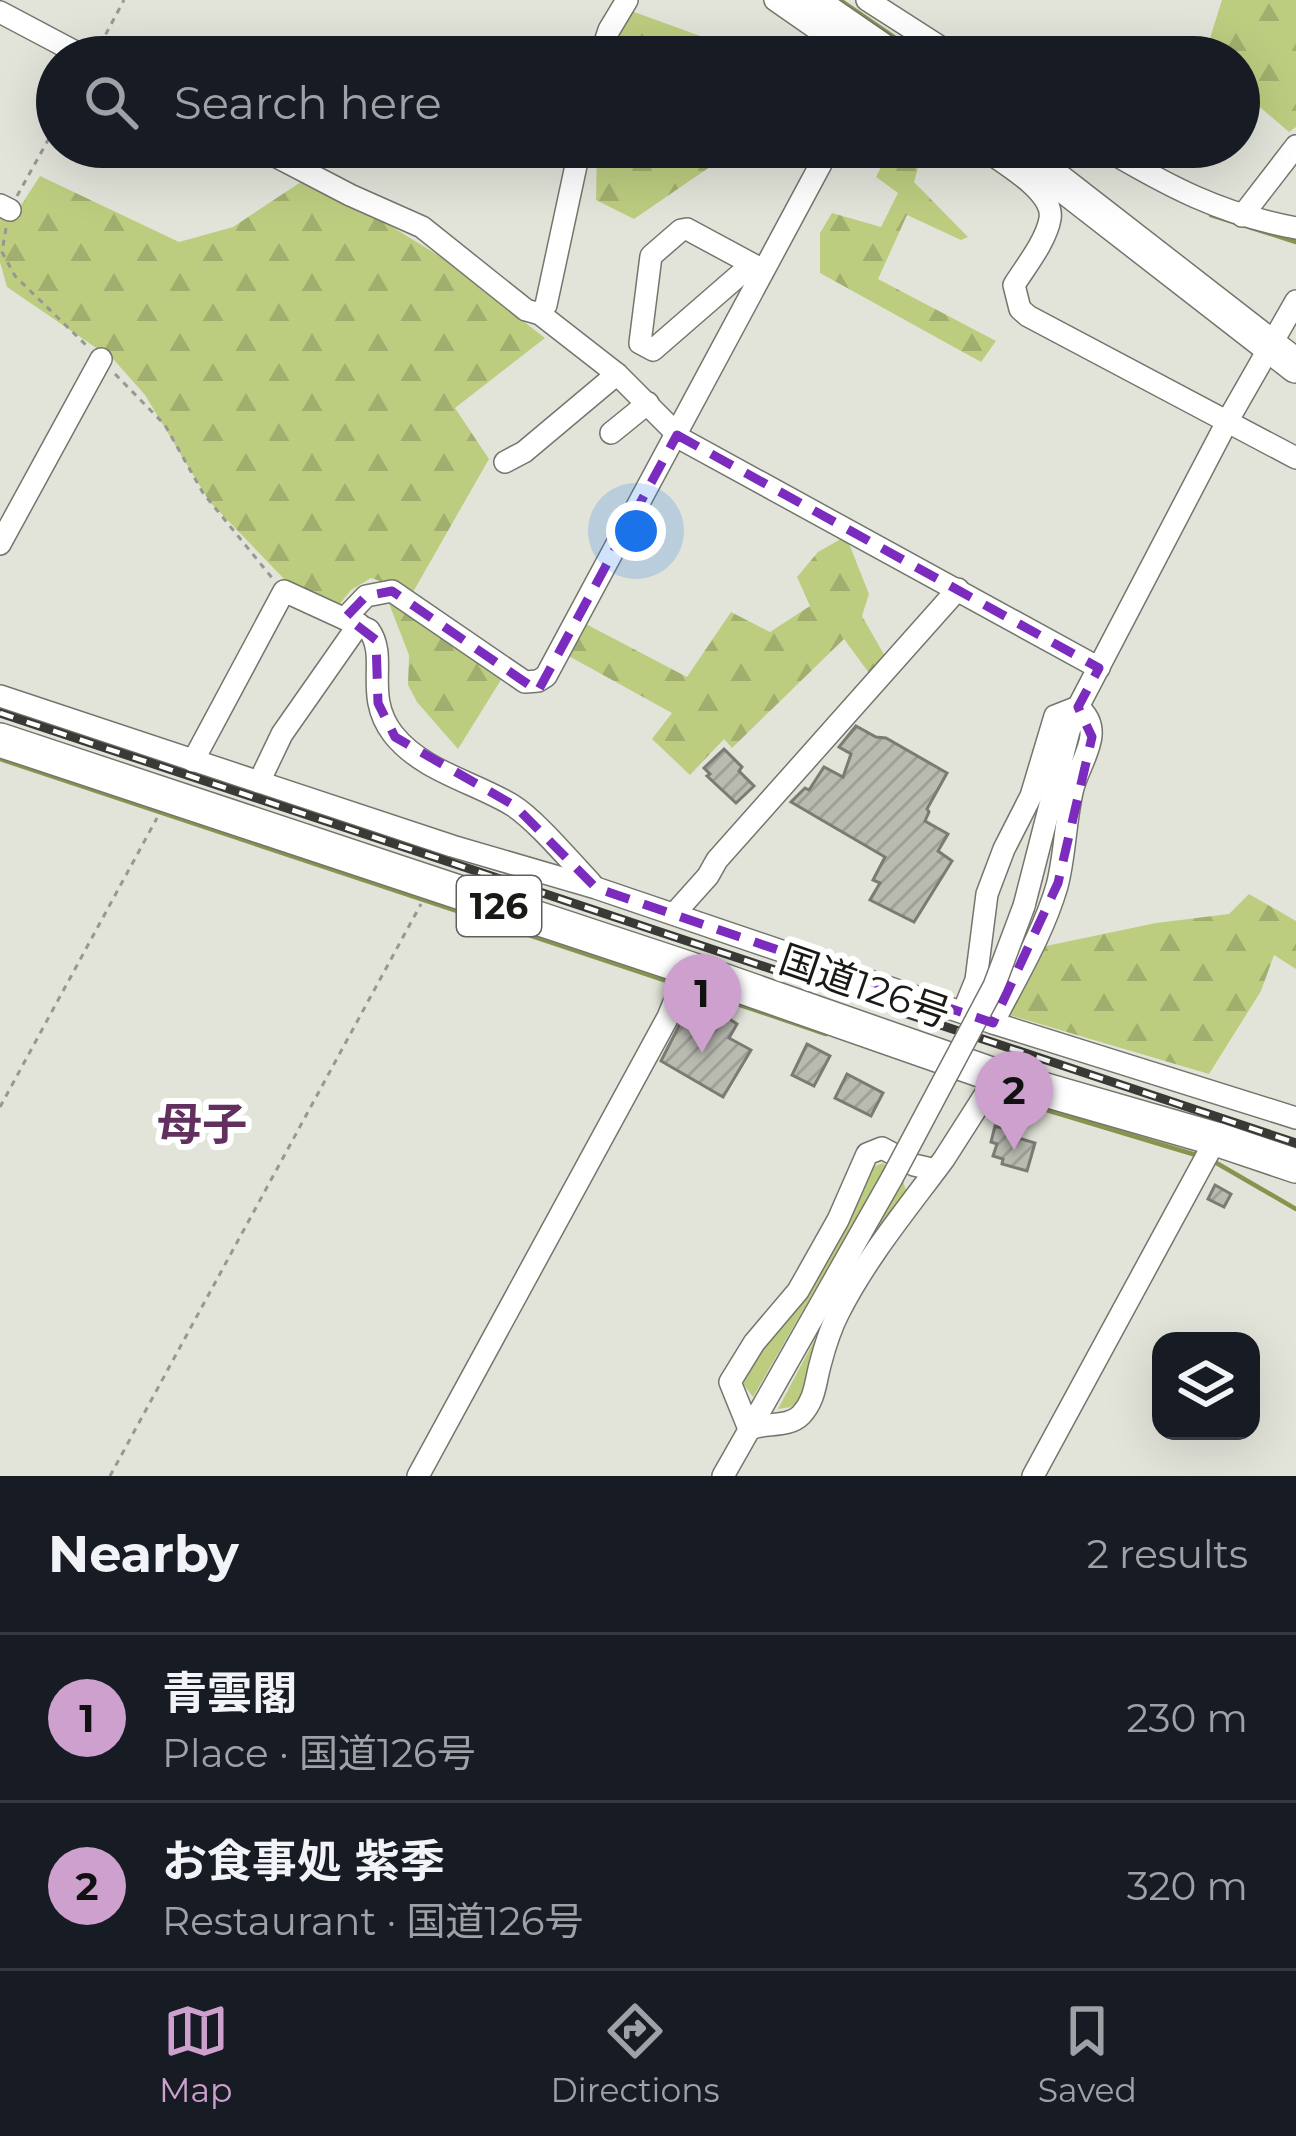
<!DOCTYPE html>
<meta charset="utf-8">
<style>
body{margin:0;font-family:Montserrat,"Noto Sans JP",sans-serif;background:#20242c;color:#f1f3f6}
.controls{position:absolute;right:36px;bottom:36px;display:grid;overflow:hidden;border-radius:24px;box-shadow:0 12px 48px #0002}
.controls button{width:108px;height:108px;display:grid;place-items:center;padding:0;border:0;border-bottom:3px solid #363941;background:#171b24;color:#f1f3f6;font:60px sans-serif}
.you{position:absolute;left:636px;top:531px;width:42px;height:42px;margin:-30px;border:9px solid #fff;border-radius:50%;background:#1a73e8;box-shadow:0 0 0 18px #1a73e833}
.badge{display:grid;place-items:center;width:78px;height:78px;border-radius:50%;background:#cda0ce;color:#111;font-size:39px;font-weight:700}
.pin{position:absolute;translate:-50% -99px;filter:drop-shadow(0 3px 6px #0008)}
.pin::after{content:'';position:absolute;top:63px;width:42px;height:36px;background:inherit;clip-path:polygon(0 0,100% 0,50% 100%)}
.list{margin:0;padding:0;list-style:none}
h2{display:flex;justify-content:space-between;align-items:center;height:156px;margin:0;padding:0 48px;font-size:51px}
h2 small{font-size:39px;font-weight:400;color:#9ea1a6}
.list li{display:grid;grid-template-columns:78px 1fr auto;gap:36px;align-items:center;box-sizing:border-box;height:168px;padding:0 48px;border-top:3px solid #363941}
.list b{display:block;font-size:45px;white-space:nowrap}
.list p{margin:0;font-size:39px;white-space:nowrap;color:#9ea1a6}
.list em{font-size:39px;font-style:normal;color:#9ea1a6}
.icon{flex:none;width:66px;height:66px;fill:none;stroke:currentColor;stroke-width:2;stroke-linecap:round;stroke-linejoin:round}
.map{position:relative;flex:none;width:1296px;height:1476px;overflow:hidden}
.search{position:absolute;background:#171b24;box-shadow:0 12px 48px #0002;left:36px;right:36px;top:36px;height:132px;display:flex;align-items:center;gap:30px;box-sizing:border-box;padding:0 42px;border-radius:66px;color:#9ea1a6;font-size:45px}
.sheet{height:492px;background:#171b24}
nav{display:flex;justify-content:space-around;align-items:center;box-sizing:border-box;height:168px;border-top:3px solid #363941;background:#171b24;font-size:33px;color:#9ea1a6}
nav a{display:grid;justify-items:center;gap:6px}
nav .on{color:#cda0ce}
.map>svg:first-child{display:block}
</style>
<div class="map">
<svg width="1296" height="1476" viewBox="0 0 1296 1476">
<defs>
<pattern id="forest-firs" width="22" height="20" patternUnits="userSpaceOnUse" patternTransform="scale(3)"><rect width="22" height="20" fill="#bccd80"/><path d="M5 1l3.5 6h-7zM16 11l3.5 6h-7z" fill="#a1af6e"/></pattern>
<pattern id="building-hatch" width="6" height="6" patternUnits="userSpaceOnUse" patternTransform="scale(3)"><rect width="6" height="6" fill="#b9bbb1"/><path d="M-1 1l2-2M0 6l6-6M5 7l2-2" fill="none" stroke="#9ea098"/></pattern>
</defs>
<rect width="100%" height="100%" fill="#e2e4da"/>
<g fill="#bccd80">
<polygon points="883,1163 886,1166 753,1397 744,1385 744,1373 867,1169"/>
<polygon points="901,1176 906,1190 800,1400 791,1407 778,1409"/>
</g>
<g fill="url(#forest-firs)">
<polygon points="1222,0 1296,0 1296,127 1289,132 1239,89 1239,57 1204,57"/>
<polygon points="626,9 758,57 600,57"/>
<polygon points="597,147 739,147 634,219 596,200"/>
<polygon points="891,147 924,147 914,182 968,237 961,240 907,215 878,279 996,341 981,362 820,273 820,233 832,213 881,227 898,193 876,177"/>
<polygon points="40,176 179,242 233,227 310,176 441,257 545,338 455,408 489,459 413,592 371,578 351,590 339,605 288,583 209,501 145,395 114,360 7,287 0,262 0,202 18,210"/>
<polygon points="846,536 869,594 862,616 886,658 869,673 844,639 732,748 724,739 690,775 652,739 672,713 565,654 584,623 687,677 731,612 770,632 810,606 797,577 818,552"/>
<polygon points="388,601 504,675 458,749 417,702 408,685 409,655"/>
<polygon points="1249,894 1296,921 1296,969 1274,955 1261,991 1209,1074 1006,1014 1046,946 1156,923 1229,914"/>
</g>
<g fill="none" stroke-linecap="round" stroke-linejoin="round">
<g stroke="#86944e" stroke-width="4.5">
<polyline points="840,0 923,57"/>
<polyline points="1079,147 1099,158"/>
<polyline points="1211,215 1296,242"/>
<polyline points="0,759 673,983"/>
<polyline points="690,988 826,1034"/>
<polyline points="1030,1105 1196,1155"/>
<polyline points="1213,1161 1296,1209"/>
</g>
</g>
<g fill="url(#building-hatch)" stroke="#7a7c73" stroke-width="3">
<polygon points="856,726 876,737 886,738 947,773 927,809 929,812 925,821 948,834 938,851 952,861 914,922 870,900 880,883 873,880 885,857 791,802 805,788 809,790 824,767 843,777 851,754 839,747"/>
<polygon points="724,749 742,767 739,771 754,786 736,803 707,776 710,774 704,768"/>
<polygon points="717,1011 737,1024 729,1038 751,1050 723,1097 661,1061 686,1012 709,1025"/>
<polygon points="807,1044 830,1056 814,1086 792,1075"/>
<polygon points="847,1074 883,1093 871,1116 835,1098"/>
<polygon points="995,1126 1013,1131 1012,1136 1035,1143 1027,1171 1002,1164 1003,1159 993,1156 997,1144 991,1142"/>
<polygon points="1215,1185 1231,1194 1224,1207 1208,1199"/>
</g>
<g fill="none" stroke-linecap="round" stroke-linejoin="round">
<defs>
<g id="minor">
<polyline points="775,0 857,57"/>
<polyline points="867,0 956,57"/>
<polyline points="0,12 85,57"/>
<polyline points="600,57 609,30 627,0"/>
<polyline points="258,147 350,195 422,227 526,310 540,314 617,374 683,440 1099,668"/>
<path d="M981 147C1001 162 1055 191 1050 219 1046 241 1026 266 1014 285L1020 309 1028 316 1296 458"/>
<path d="M1102 147C1168 186 1220 214 1296 228"/>
<polyline points="0,205 10,210"/>
<polyline points="1242,216 1296,146"/>
<polyline points="752,264 653,350 640,343 651,256 681,230 687,229 763,270"/>
<polyline points="540,314 546,305 580,147"/>
<polyline points="611,433 648,403"/>
<polyline points="505,462 524,452 617,374"/>
<polyline points="0,544 101,359"/>
<polyline points="346,617 366,596 392,591 525,682 538,681 546,676 830,147"/>
<polyline points="0,696 452,846 596,888 993,1023 1296,1118"/>
<path d="M193 761 284 591 369 630C389 658 363 695 393 734 422 771 474 782 512 805 535 819 571 862 591 883"/>
<polyline points="259,782 282,734 359,624"/>
<polyline points="1024,906 1069,731 1078,707 1228,420 1296,301"/>
<polyline points="674,914 708,876 717,860 958,589"/>
<path d="M963 1012 976 980 987 894 1004 849 1031 796 1055 716 1078 707C1108 732 1078 762 1072 792 1065 823 1065 856 1057 886 1043 934 1016 978 993 1023"/>
<path d="M936 1170 914 1165 882 1148 867 1154 838 1220 798 1291 754 1343 730 1382 749 1429C766 1422 788 1428 801 1415 815 1400 815 1384 820 1365 825 1346 830 1329 839 1312 867 1257 907 1209 944 1159L997 1076"/>
<polyline points="418,1476 668,1017 688,968"/>
<polyline points="723,1476 892,1178"/>
<polyline points="1033,1476 1216,1139"/>
</g>
<g id="highway">
<polyline points="809,0 892,57"/>
<polyline points="1014,147 1296,366"/>
<polyline points="0,740 688,968 997,1076 1216,1139 1296,1166"/>
</g>
</defs>
<use href="#minor" stroke="#74766d" stroke-width="24"/>
<use href="#highway" stroke="#74766d" stroke-width="36"/>
<g stroke="#979891" stroke-width="3" stroke-dasharray="6 6" stroke-linecap="butt">
<polyline points="100,45 124,0"/>
<polyline points="17,196 57,124"/>
<polyline points="6,228 2,252 15,276 87,346"/>
<polyline points="115,374 165,425 203,493 273,579"/>
<polyline points="0,1107 157,818"/>
<polyline points="110,1476 421,904"/>
</g>
<use href="#minor" stroke="#fff" stroke-width="21"/>
<use href="#highway" stroke="#fff" stroke-width="33"/>
<defs>
<polyline id="rail" points="0,713 1296,1143"/>
</defs>
<use href="#rail" stroke="#393a35" stroke-width="9"/>
<use href="#rail" stroke="#fff" stroke-width="4.5" stroke-dasharray="14" stroke-linecap="butt"/>
<defs>
<polyline id="minor-bridge" points="892,1178 994,986 1024,906"/>
</defs>
<use href="#minor-bridge" stroke="#74766d" stroke-width="24" stroke-linecap="butt"/>
<use href="#minor-bridge" stroke="#fff" stroke-width="21"/>
</g>
<path fill="none" stroke="#7b2cbf" stroke-width="9" stroke-dasharray="24 15" stroke-linejoin="round" d="M677 435 1099 668 1078 707 1092 737 1058 883 993 1023 596 888 515 806 395 737 378 703 376 640 346 617 366 596 392 591 538 691Z"/>
<g text-anchor="middle" dominant-baseline="central" stroke-width="12" stroke-linejoin="round" paint-order="stroke">
<rect fill="#fff" stroke="#5e5f5c" stroke-width="3" x="457" y="876" width="84" height="60" rx="9"/>
<g font-size="36" font-weight="bold" fill="#191a16">
<text x="499" y="906">126</text>
</g>
<g font-size="39" fill="#191a16" stroke="#fff">
<text transform="translate(865 986) rotate(19)">国道126号</text>
</g>
<g font-size="45" font-weight="bold" fill="#622f5f" stroke="#fff">
<text x="202" y="1123">母子</text>
</g>
</g>
</svg>
<div class="controls">
<button><svg class="icon" aria-label="layers" viewBox="0 0 24 24"><path d="M12 4l9 5-9 5-9-5zM3 14l9 5 9-5"/></svg></button>
</div>
<div class="you"></div>
<div class="pin badge" style="left:702px;top:1053px">1</div>
<div class="pin badge" style="left:1014px;top:1150px">2</div>
<div class="search"><svg class="icon" aria-label="search" viewBox="0 0 24 24"><circle cx="10" cy="10" r="6"/><path d="M15 15l6 6"/></svg>Search here</div>
</div>
<section class="sheet">
<h2>Nearby<small>2 results</small></h2>
<ul class="list">
<li><span class="badge">1</span><div><b>青雲閣</b><p>Place · 国道126号</p></div><em>230 m</em></li>
<li><span class="badge">2</span><div><b>お食事処 紫季</b><p>Restaurant · 国道126号</p></div><em>320 m</em></li>
</ul>
</section>
<nav>
<a class="on"><svg class="icon" aria-label="map" viewBox="0 0 24 24"><path d="M3 6l6-2 6 2 6-2v14l-6 2-6-2-6 2zM9 4v14M15 6v14"/></svg>Map</a>
<a><svg class="icon" aria-label="directions" viewBox="0 0 24 24"><path d="M12 3l9 9-9 9-9-9zM9 14v-3h6M13 9l2 2-2 2"/></svg>Directions</a>
<a><svg class="icon" aria-label="saved" viewBox="0 0 24 24"><path d="M7 4h10v16l-5-4-5 4z"/></svg>Saved</a>
</nav>
